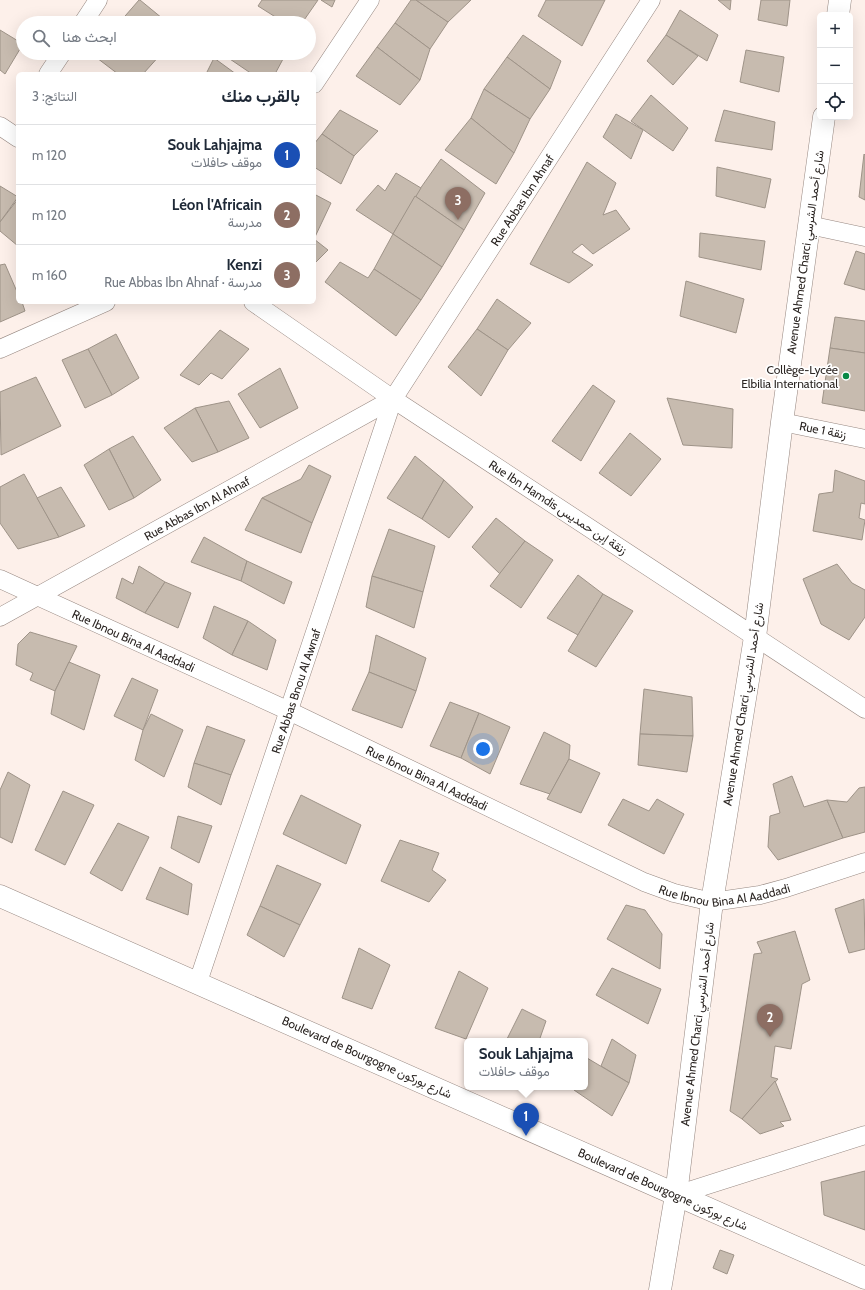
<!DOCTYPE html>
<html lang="ar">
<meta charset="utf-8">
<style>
body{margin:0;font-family:Cabin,Vazirmatn,sans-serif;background:#f2f2f3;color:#1f2937;direction:rtl}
.controls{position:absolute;right:12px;top:12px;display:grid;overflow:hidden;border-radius:6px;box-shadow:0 4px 16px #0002}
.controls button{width:36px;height:36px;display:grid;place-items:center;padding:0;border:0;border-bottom:1px solid #e0e1e3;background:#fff;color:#1f2937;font:20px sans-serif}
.you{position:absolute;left:483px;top:749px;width:14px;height:14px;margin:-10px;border:3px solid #fff;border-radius:50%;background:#1a73e8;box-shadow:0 0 0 6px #1a73e833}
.badge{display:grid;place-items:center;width:26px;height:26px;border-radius:50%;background:#0f766e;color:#fff;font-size:13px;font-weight:700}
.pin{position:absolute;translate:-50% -33px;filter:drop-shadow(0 1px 2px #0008)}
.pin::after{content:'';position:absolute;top:21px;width:14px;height:12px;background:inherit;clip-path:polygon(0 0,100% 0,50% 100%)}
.popup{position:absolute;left:464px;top:1038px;width:124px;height:52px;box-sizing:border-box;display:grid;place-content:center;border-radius:6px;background:#fff;filter:drop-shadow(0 1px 3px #0005);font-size:13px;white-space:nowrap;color:#747a83}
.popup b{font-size:15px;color:#1f2937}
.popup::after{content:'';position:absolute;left:50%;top:100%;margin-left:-8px;border:8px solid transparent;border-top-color:#fff}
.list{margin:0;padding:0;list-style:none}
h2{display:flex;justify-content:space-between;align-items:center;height:52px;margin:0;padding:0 16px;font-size:17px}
h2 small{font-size:13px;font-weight:400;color:#747a83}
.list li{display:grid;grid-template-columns:26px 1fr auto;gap:12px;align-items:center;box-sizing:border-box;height:60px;padding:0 16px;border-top:1px solid #e0e1e3}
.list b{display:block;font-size:15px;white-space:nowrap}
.list p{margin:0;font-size:13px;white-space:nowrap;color:#747a83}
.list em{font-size:13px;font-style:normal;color:#747a83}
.icon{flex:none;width:22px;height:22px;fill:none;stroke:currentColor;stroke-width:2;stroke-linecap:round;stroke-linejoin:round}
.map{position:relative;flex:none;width:865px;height:1290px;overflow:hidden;direction:ltr}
.search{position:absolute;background:#fff;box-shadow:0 4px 16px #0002;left:16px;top:16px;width:300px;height:44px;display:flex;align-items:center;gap:10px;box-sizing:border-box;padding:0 14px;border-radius:22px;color:#747a83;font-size:15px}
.panel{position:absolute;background:#fff;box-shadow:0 4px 16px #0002;left:16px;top:72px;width:300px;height:232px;border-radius:6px;direction:rtl}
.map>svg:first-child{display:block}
</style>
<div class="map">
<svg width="865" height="1290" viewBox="0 0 865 1290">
<rect width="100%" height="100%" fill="#fdf0ea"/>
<g fill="#c7bbaf" stroke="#9e9388">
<polygon points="139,0 140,0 168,23 119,23"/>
<polygon points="262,0 318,0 302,23 285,23 258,6"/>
<polygon points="321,0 335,0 332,7"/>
<polygon points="411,0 416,0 448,22 430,49 395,23"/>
<polygon points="416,0 471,0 448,22"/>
<polygon points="546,0 605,0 582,46 538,16"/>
<polygon points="718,0 731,0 730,10"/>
<polygon points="761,0 790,0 787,26 758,20"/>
<polygon points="680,10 718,35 707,61 666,35"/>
<polygon points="395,23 430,49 420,80 377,47"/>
<polygon points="0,30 23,44 5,74 0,70"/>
<polygon points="523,35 561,61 550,89 507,57"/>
<polygon points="666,35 698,56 673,85 647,61"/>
<polygon points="377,47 420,80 400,105 356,76"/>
<polygon points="746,50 784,57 779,92 740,82"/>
<polygon points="100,53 159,53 161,54 143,74 118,74 97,58"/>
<polygon points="225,53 275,53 283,59 275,74 252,74 224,55"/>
<polygon points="507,57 550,89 530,119 484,89"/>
<polygon points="214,58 236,74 206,74"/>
<polygon points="484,89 530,119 514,153 471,118"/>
<polygon points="651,95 688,128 673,151 631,121"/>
<polygon points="340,110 378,131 354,156 322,134"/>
<polygon points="724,110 775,122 772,150 715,141"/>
<polygon points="616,114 643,130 631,159 603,137"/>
<polygon points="471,118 514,153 496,184 445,150"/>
<polygon points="322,134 354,156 341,184 314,167 314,144"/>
<polygon points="864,154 865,155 865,200 859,197"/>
<polygon points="441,159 485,193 464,230 415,196"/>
<polygon points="587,162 616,183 603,215 616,210 630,229 593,254 582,244 572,252 593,265 569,283 530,264"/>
<polygon points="717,167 771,179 765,208 716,196"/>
<polygon points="396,173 421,188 393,234 356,210 378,185 385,191"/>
<polygon points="0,186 18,197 0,222"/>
<polygon points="314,194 331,203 314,239"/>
<polygon points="415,196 464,230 442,267 393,234"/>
<polygon points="18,199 18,246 0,231 0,222"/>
<polygon points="700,233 765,241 761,270 699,257"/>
<polygon points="393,234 442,267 421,300 374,269"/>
<polygon points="314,239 328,250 316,262 314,261"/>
<polygon points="856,251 865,254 865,290 844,284"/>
<polygon points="340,262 368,278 374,269 421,300 396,336 325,282"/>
<polygon points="5,264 18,294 18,302 22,302 25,311 0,322 0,265"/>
<polygon points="686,281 744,299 736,333 680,316"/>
<polygon points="497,299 531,323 508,350 477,329"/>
<polygon points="835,317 865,321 865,353 830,348"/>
<polygon points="477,329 508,350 481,396 448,367"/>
<polygon points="220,330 249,349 222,379 211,373 199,385 180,375"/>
<polygon points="116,334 139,378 112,395 88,349"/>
<polygon points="830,348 865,353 865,411 822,403"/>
<polygon points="88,349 112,395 85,408 62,360"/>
<polygon points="280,368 298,408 260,428 238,394"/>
<polygon points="36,377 61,426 1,455 0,392"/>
<polygon points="593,385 615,401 581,461 552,441"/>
<polygon points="667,398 733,409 732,448 683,445"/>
<polygon points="229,401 249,438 218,452 195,408"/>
<polygon points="195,408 218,452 192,462 164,428"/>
<polygon points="630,433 661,459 631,496 599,473"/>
<polygon points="133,436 161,480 134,498 109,449"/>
<polygon points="109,449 134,498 109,510 84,465"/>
<polygon points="415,456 444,480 422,519 387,498"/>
<polygon points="309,465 331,476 312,523 262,498 301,479"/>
<polygon points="835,470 865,481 865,504 861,503 859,518 865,520 862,540 813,531 819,494 833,492"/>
<polygon points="24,474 59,537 18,549 0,523 0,487"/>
<polygon points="444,480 473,507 449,538 422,519"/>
<polygon points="61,487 85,526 59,537 37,498"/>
<polygon points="262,498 312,523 301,553 245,530"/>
<polygon points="496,518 525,541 500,574 472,547"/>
<polygon points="389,529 435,546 423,592 372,576"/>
<polygon points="204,537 247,561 241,581 191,562"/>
<polygon points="525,541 553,560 521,608 490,586"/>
<polygon points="247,561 292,582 284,604 241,581"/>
<polygon points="837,564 852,583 865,590 865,617 849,640 821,624 803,579"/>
<polygon points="139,566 165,582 145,613 116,598 122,578 133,584"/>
<polygon points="578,575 603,594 578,635 547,618"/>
<polygon points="372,576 423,592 414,628 366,607"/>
<polygon points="165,582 191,593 178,628 145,613"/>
<polygon points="603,594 633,611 596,667 568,651"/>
<polygon points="214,606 248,621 232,655 203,638"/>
<polygon points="248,621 276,640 267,670 232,655"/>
<polygon points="30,632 77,646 55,691 30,680 33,673 16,665 18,644"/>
<polygon points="376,635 426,658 416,691 369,672"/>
<polygon points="69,662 100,675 84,730 51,714 55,691"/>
<polygon points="369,672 416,691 402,728 352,710"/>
<polygon points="132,678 158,690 143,730 114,716"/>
<polygon points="644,689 692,697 693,736 640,734"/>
<polygon points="450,702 479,713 461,758 430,746"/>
<polygon points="479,713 510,727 490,774 461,758"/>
<polygon points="151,714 183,730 164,777 135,760 143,730"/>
<polygon points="207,726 245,740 231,775 194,763"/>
<polygon points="544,732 570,745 569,759 550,794 520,784"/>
<polygon points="640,734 693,736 687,772 638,765"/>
<polygon points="569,759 600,773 581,813 547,799"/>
<polygon points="194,763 231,775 221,805 188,787"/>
<polygon points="8,772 30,785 12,843 0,837 0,790"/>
<polygon points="792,776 804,807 827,800 843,838 778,860 768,847 770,816 780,813 773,784"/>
<polygon points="865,787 865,832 843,838 827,800 847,802 859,788"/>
<polygon points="63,791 94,805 65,865 35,850"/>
<polygon points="301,795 361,825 346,864 283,834"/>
<polygon points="623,799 649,811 657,799 684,814 664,854 608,825"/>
<polygon points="178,816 212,826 199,863 171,848"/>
<polygon points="118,823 149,837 122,891 90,873"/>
<polygon points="400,840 439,853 432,870 446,880 429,902 381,881"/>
<polygon points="277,865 321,884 300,925 260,906"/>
<polygon points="160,867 192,884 188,915 146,899"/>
<polygon points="864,899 865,949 849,953 835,909"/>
<polygon points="626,905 645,910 662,934 660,969 607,939"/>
<polygon points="260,906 300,925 284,957 247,935"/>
<polygon points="795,931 810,980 802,984 791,1049 775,1046 771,1077 778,1079 742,1119 730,1111 754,954 762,953 757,942"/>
<polygon points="359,948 390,965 372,1009 342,998"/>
<polygon points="612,968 661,989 648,1024 596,995"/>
<polygon points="459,971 488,988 466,1039 435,1028"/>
<polygon points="522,1009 546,1021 539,1041 506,1041"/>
<polygon points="612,1039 636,1055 629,1083 601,1066"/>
<polygon points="587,1058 629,1083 612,1116 574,1090 575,1087 585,1087 585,1063"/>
<polygon points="775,1081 791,1120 780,1122 784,1126 760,1134 742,1119"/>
<polygon points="865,1171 865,1230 824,1215 821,1182"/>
<polygon points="720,1250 734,1255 727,1274 713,1268"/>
</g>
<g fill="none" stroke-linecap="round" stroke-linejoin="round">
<defs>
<g id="minor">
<polyline points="83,23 98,0"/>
<polyline points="48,74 62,53"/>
<polyline points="314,84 370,0"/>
<polyline points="0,126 18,138"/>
<polyline points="809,225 865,237"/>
<polyline points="253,302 393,399 865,709"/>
<polyline points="0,349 106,302"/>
<polyline points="782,422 865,439"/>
<path id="s1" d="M0 579 289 711 644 882 674 893 712 902 760 895 786 888 865 862"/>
<path id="s2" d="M0 617 393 399"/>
<path id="s3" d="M198 982 393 399 651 0"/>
<polyline points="676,1195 865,1135"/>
</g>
<g id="tertiary">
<polyline points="838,15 840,0"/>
<polyline points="660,1290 676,1195 712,902 755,637 782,422 824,117"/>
</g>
<polyline id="secondary" points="0,896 865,1278"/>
</defs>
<use href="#minor" stroke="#968780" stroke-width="19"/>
<use href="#tertiary" stroke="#968780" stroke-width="23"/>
<use href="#secondary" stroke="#968780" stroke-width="23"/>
<use href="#minor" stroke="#fff" stroke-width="18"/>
<use href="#tertiary" stroke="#fff" stroke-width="22"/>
<use href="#secondary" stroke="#fff" stroke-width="22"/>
</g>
<circle fill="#078945" stroke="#fff" stroke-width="1.5" cx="846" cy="376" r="4"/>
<g text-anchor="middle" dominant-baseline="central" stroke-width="3.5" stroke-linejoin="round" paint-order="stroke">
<g font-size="12" fill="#2c2623" stroke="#fff">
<text stroke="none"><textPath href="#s3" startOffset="852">Rue Abbas Ibn Ahnaf</textPath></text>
<text transform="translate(805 252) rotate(-82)">Avenue Ahmed Charci شارع أحمد الشرسي</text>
<text transform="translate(823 430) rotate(11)">Rue 1 زنقة</text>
<text transform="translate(558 507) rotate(33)">Rue Ibn Hamdis زنقة إبن حمديس</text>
<text stroke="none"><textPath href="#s2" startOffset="225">Rue Abbas Ibn Al Ahnaf</textPath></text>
<text stroke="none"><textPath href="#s1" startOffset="147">Rue Ibnou Bina Al Aaddadi</textPath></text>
<text stroke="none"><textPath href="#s3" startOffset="307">Rue Abbas Bnou Al Awnaf</textPath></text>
<text transform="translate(743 704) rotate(-81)">Avenue Ahmed Charci شارع أحمد الشرسي</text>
<text stroke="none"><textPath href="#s1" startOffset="471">Rue Ibnou Bina Al Aaddadi</textPath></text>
<text stroke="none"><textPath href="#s1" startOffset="795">Rue Ibnou Bina Al Aaddadi</textPath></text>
<text transform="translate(697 1024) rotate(-83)">Avenue Ahmed Charci شارع أحمد الشرسي</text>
<text transform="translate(367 1057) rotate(24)">Boulevard de Bourgogne شارع بوركون</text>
<text transform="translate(663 1189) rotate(24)">Boulevard de Bourgogne شارع بوركون</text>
</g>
<g font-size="12" fill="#2c2623" stroke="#fff" text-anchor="end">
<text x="838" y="369">Collège-Lycée<tspan x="838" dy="14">Elbilia International</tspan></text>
</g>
</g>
</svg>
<div class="controls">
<button>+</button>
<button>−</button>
<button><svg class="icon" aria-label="locate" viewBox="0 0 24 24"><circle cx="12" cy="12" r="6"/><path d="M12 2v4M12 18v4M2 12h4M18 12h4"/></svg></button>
</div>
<div class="you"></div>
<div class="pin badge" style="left:526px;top:1136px;background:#1a4fb4">1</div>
<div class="popup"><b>Souk Lahjajma</b>موقف حافلات</div>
<div class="pin badge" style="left:770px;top:1037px;background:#8d6e63">2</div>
<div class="pin badge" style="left:458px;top:220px;background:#8d6e63">3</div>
<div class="search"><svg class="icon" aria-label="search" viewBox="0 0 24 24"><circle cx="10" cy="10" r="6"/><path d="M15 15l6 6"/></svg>ابحث هنا</div>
<section class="panel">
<h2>بالقرب منك<small>النتائج: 3</small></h2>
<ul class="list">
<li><span class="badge" style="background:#1a4fb4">1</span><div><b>Souk Lahjajma</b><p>موقف حافلات</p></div><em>120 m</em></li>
<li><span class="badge" style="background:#8d6e63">2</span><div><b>Léon l'Africain</b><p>مدرسة</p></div><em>120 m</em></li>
<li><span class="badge" style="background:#8d6e63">3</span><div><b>Kenzi</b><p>مدرسة · Rue Abbas Ibn Ahnaf</p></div><em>160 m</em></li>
</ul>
</section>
</div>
